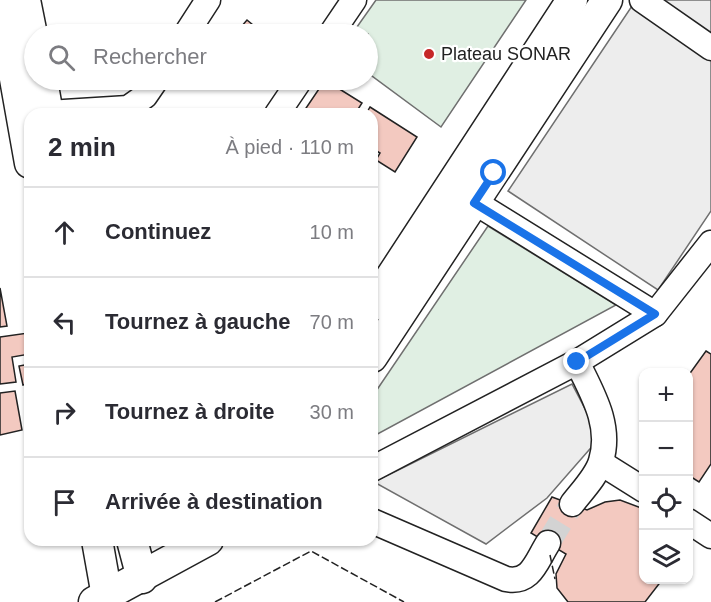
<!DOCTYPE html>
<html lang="fr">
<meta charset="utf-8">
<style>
body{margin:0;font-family:Arial,sans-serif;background:#f7f7f7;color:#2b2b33}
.controls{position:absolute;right:18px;bottom:18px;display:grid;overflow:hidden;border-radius:12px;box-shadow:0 2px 4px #0004}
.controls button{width:54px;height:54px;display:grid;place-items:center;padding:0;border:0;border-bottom:2px solid #e1e1e2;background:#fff;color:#2b2b33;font:30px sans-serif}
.stop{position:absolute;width:18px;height:18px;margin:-14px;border:4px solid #1a73e8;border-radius:50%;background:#fff}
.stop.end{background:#1a73e8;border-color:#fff;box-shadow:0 2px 6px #0008}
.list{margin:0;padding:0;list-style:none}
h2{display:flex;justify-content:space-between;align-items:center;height:78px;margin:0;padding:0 24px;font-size:26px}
h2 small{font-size:20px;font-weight:400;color:#7c7c81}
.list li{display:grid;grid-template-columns:39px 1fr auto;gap:18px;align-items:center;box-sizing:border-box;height:90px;padding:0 24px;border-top:2px solid #e1e1e2}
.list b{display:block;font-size:22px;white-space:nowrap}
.list em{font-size:20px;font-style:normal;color:#7c7c81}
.icon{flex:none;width:33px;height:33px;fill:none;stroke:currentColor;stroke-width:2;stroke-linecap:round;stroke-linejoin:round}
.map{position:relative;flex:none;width:711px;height:602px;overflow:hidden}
.search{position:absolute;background:#fff;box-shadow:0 2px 4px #0004;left:24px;top:24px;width:354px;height:66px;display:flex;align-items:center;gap:15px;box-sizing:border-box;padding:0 21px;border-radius:33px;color:#7c7c81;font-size:22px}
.panel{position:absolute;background:#fff;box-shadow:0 2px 4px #0004;left:24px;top:108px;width:354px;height:438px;border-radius:18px}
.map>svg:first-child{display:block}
</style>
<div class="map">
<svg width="711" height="602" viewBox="0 0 711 602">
<rect width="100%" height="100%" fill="#fff"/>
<g fill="#e0efe3" stroke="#6f6f6f" stroke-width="1.5">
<polygon points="376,0 526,0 441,127 368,73 368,34 352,34"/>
<polygon points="488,226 616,305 372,437 372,397"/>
</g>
<g fill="#ededed" stroke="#6f6f6f" stroke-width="1.5">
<polygon points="636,0 711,0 711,211 658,290 508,191"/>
<polygon points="572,384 594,426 596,442 547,498 486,544 374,482"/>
</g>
<g fill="#f3c9c0" stroke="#222" stroke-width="1.5">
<polygon points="247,20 264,34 235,34"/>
<polygon points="325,80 362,103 355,114 302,114"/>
<polygon points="370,107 417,137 395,172 376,160 380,153 372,148 372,114 366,114"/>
<polygon points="0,288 7,326 0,327"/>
<polygon points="28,333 30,354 12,357 16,382 0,384 0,337"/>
<polygon points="706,351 711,354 711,464 699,482 688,475 688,376"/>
<polygon points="30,364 30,383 23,385 19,366"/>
<polygon points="15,391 22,430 0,435 0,393"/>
<polygon points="552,497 587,510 605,502 620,500 644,509 644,580 662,580 645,602 568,602 557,588 556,574 566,554 531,533"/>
</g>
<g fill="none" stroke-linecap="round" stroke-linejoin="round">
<polyline stroke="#d3d3d3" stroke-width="24" stroke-dasharray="24 12" stroke-linecap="butt" points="548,543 572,504"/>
<defs>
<g id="minor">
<polyline points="642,0 711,48"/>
<polyline points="186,34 208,0"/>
<polyline points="331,34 354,0"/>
<polyline points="48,113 128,108 145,96 156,80"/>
<polyline points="277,114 300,80"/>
<polyline points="458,192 655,314"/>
<polyline points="601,463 644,490"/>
<polyline points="372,469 577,362 655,314 711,243"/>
<path d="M572 504C581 492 597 476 601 461 612 425 592 393 577 362"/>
<path d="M372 521 506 579C531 584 536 562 548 543"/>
<polyline points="688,521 711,536"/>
</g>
<g id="major">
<polyline points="1,0 30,163"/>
<polyline points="25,0 34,45"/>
<polyline points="42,80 48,114"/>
<polyline points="372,306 572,0"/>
<polyline points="372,357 607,0"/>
<polyline points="97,540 107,596"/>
<polyline points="132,540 142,578"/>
<polyline points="94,602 208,540"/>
</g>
</defs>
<use href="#minor" stroke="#222" stroke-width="27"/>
<use href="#major" stroke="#222" stroke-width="33"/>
<use href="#minor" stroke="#fff" stroke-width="24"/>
<use href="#major" stroke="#fff" stroke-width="30"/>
<g stroke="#222" stroke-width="1.5" stroke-dasharray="8 3" stroke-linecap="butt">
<polyline points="644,443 644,445"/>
<polyline points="550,555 555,579"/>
<polyline points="215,602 311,551 404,602"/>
</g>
</g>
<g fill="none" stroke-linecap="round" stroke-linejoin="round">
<polyline stroke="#1a73e8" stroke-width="8" points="494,173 474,203 655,314 577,362"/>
</g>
<circle fill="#c62828" stroke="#fff" stroke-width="2" cx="429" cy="54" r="6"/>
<g text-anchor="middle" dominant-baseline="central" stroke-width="4.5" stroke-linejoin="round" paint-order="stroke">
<g font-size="18" fill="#222" stroke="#fff" text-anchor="start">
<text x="441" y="54">Plateau SONAR</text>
</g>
</g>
</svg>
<div class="controls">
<button>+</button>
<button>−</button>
<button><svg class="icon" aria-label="locate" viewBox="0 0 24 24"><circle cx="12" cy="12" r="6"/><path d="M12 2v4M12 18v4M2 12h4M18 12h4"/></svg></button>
<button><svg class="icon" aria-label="layers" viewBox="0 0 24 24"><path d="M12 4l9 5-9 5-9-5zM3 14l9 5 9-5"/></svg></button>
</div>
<div class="stop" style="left:494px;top:173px"></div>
<div class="stop end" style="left:577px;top:362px"></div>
<div class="search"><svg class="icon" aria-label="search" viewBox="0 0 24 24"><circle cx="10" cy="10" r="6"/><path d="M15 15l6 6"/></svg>Rechercher</div>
<section class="panel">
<h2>2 min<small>À pied · 110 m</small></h2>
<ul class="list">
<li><svg class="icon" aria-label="ahead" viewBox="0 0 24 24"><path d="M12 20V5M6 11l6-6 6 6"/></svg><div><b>Continuez</b></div><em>10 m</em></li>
<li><svg class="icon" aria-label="left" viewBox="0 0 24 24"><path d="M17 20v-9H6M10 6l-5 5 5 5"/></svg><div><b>Tournez à gauche</b></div><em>70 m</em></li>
<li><svg class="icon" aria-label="right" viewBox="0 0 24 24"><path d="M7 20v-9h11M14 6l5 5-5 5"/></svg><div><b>Tournez à droite</b></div><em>30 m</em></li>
<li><svg class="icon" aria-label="arrive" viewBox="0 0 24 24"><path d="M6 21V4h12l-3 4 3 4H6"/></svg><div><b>Arrivée à destination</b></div></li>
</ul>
</section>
</div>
